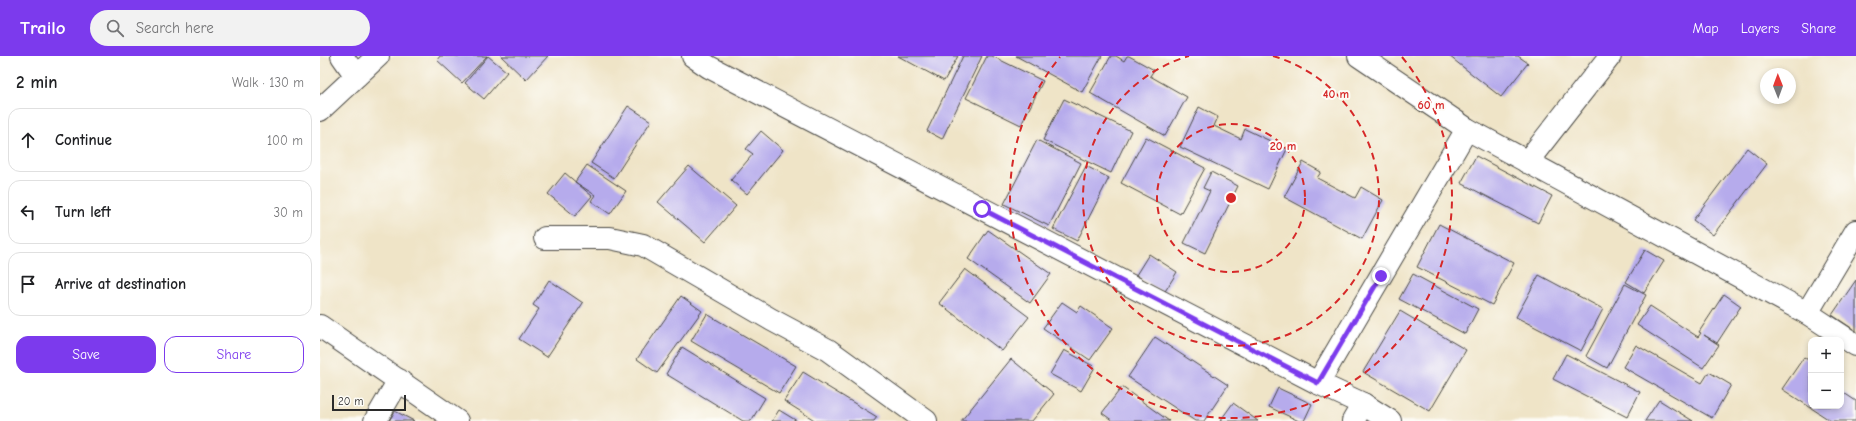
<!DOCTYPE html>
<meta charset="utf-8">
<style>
body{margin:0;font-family:"Comic Neue",sans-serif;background:#f2f2f2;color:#202124}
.controls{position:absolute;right:12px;bottom:12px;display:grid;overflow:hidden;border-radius:8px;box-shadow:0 2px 6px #0003}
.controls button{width:36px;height:36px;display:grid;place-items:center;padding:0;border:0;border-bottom:1px solid #e0e0e0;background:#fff;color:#202124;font:20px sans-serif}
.compass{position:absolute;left:1440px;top:12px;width:36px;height:36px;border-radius:50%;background:#fff;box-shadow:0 2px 6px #0003;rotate:359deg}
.scale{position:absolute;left:12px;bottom:10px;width:74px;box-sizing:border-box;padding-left:4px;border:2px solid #2b2b2b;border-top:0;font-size:11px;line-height:14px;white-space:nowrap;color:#2b2b2b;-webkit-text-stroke:3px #fdfcf7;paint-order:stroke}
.stop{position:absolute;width:12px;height:12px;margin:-9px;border:3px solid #7c3aed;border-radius:50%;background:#fff}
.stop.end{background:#7c3aed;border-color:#fff;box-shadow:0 1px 4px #0008}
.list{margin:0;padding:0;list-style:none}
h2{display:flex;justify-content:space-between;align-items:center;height:52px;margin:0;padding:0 16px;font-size:17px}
h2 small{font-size:13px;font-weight:400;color:#757577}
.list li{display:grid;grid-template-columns:26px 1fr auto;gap:12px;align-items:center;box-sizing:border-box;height:64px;margin:0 8px 8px;padding:0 8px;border:1px solid #e0e0e0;border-radius:12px}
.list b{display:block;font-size:15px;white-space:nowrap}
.list em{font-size:13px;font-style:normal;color:#757577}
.actions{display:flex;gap:8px;padding:12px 16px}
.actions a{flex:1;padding:9px 0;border:1px solid #7c3aed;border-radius:12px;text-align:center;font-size:14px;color:#7c3aed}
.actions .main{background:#7c3aed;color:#fff}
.icon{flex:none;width:22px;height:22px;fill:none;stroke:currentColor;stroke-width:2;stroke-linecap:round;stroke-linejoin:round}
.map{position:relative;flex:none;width:1536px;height:365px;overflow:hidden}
header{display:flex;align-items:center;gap:24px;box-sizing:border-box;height:56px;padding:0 20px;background:#7c3aed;color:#fff}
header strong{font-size:19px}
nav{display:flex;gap:22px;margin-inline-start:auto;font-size:14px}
.search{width:280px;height:36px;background:#f2f2f2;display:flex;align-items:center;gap:10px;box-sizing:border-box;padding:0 14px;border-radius:22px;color:#757577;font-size:15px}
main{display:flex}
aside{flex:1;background:#fff}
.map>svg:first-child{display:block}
</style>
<header>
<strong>Trailo</strong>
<div class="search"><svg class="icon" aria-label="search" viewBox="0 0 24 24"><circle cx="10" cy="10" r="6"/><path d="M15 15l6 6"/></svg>Search here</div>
<nav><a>Map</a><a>Layers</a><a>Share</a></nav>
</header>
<main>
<aside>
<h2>2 min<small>Walk · 130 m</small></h2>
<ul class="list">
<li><svg class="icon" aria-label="ahead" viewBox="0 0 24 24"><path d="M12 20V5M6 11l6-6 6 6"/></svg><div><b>Continue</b></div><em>100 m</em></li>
<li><svg class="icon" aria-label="left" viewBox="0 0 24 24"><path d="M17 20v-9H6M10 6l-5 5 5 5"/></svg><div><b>Turn left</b></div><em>30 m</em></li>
<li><svg class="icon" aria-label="arrive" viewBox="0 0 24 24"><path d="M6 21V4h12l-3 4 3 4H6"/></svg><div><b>Arrive at destination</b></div></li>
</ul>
<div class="actions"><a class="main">Save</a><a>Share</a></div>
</aside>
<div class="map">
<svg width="1536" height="365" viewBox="0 0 1536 365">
<rect width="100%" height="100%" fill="#fdfcf7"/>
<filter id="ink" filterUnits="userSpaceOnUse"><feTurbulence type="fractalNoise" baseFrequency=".025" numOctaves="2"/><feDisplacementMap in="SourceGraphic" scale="8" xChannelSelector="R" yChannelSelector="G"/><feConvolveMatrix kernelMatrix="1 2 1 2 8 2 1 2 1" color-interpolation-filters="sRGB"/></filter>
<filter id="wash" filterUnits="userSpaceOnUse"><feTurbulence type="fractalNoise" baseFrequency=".012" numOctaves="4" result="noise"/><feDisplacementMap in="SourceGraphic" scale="16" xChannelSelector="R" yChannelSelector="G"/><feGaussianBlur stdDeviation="0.9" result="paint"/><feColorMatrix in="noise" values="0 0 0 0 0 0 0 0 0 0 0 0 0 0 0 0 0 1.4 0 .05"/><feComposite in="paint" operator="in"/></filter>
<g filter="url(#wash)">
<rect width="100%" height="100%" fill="#efe4c7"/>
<g id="blocks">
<g fill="#b6abec">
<polygon points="120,0 167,0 142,27 117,4"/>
<polygon points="168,0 187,16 164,43 145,27"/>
<polygon points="181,0 228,0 206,24"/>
<polygon points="578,0 638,0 624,25"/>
<polygon points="643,0 662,0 622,83 607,75"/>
<polygon points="667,0 672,0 723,25 701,69 646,42"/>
<polygon points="696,0 782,0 762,36"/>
<polygon points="791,0 796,0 804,5 807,0 809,0 834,14 830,20 867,41 845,80 770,37"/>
<polygon points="1129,0 1198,0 1208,7 1181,41"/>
<polygon points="744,43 811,75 791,117 723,84"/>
<polygon points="308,50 331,65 294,122 271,107"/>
<polygon points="879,51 898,61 894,70 921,83 925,73 967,93 948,133 860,91"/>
<polygon points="441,75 463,94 427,138 411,124 433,98 426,93"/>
<polygon points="826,81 885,112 860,158 801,127"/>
<polygon points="717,84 761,107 729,170 684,148"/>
<polygon points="1427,92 1447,108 1393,179 1373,164"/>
<polygon points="1156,100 1232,140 1218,167 1141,127"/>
<polygon points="983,106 1001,116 997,122 1035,142 1041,131 1063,144 1042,183 964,141"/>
<polygon points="267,109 306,135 290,158 271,145 275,139 255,126"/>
<polygon points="369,110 416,150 385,186 338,146"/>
<polygon points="766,110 789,122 757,185 733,173"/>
<polygon points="891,116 918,130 885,197 864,187 890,135 883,132"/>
<polygon points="245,117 272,140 255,160 228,138"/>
<polygon points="1119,168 1194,207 1172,249 1097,211"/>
<polygon points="668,174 731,218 710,247 648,203"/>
<polygon points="1325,194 1344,205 1324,237 1306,226"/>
<polygon points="829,198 857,216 844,237 816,219"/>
<polygon points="645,213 709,261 682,295 619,247"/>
<polygon points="1093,218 1158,253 1145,278 1079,243"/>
<polygon points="1219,219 1283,253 1261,295 1196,261"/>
<polygon points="229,224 263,247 227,301 199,283 219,253 213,249"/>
<polygon points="1536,224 1536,275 1512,259"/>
<polygon points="1305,228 1326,239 1287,312 1266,300"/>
<polygon points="1404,238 1421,250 1397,287 1384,279 1399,289 1383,312 1317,269 1330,250 1378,281 1381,277 1379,276"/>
<polygon points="361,240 382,255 337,317 317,303"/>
<polygon points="742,246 757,256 761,250 793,272 770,304 723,272"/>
<polygon points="1080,255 1146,294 1110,355 1043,316"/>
<polygon points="387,258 476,310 459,337 371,285"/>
<polygon points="835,281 908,329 884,365 875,365 808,321"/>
<polygon points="1316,289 1382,327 1389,316 1411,329 1392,362 1303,311"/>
<polygon points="362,291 445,342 431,365 423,365 346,318"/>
<polygon points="744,294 775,311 761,335 730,318"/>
<polygon points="1246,298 1320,336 1307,361 1233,323"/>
<polygon points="1484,301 1491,306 1491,350 1521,350 1521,335 1536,345 1536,365 1511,365 1462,333"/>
<polygon points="691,303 734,338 712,365 641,365"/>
<polygon points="483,316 557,361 554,365 496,365 464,345"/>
<polygon points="802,331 849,365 793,365 782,357"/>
<polygon points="958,332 992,348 984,365 979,365 949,351"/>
<polygon points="1339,344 1373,365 1325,365"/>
<polygon points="913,347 938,365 900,365"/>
<polygon points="459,354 477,365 452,365"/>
<polygon points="75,355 94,365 69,365"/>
</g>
</g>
</g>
<g filter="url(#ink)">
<use href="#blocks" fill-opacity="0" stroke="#484742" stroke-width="1"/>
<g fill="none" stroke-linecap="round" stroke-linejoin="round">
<defs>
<g id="street">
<polyline points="22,0 36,20"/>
<polyline points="373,0 389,11 998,327 1043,348 1070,365"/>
<polyline points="1039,0 1147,73 1487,257 1536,289"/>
<polyline points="0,54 58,0"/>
<polyline points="1207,106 1290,0"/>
<polyline points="225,182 290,182 323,189 452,264 508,294 606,365"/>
<polyline points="1487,257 1536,175"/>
<polyline points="0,270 137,365"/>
<polyline points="998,327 1147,73"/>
<polyline points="55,365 79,324"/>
<polyline points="1033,365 1043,348"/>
</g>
</defs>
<use href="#street" stroke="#484742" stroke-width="24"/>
<use href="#street" stroke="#fff" stroke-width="22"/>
</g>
</g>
<g fill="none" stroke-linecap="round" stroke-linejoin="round" filter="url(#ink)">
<polyline stroke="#7c3aed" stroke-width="5" points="662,153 998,327 1061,220"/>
</g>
<g fill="none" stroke="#d62828" stroke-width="2" stroke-dasharray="7 5">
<circle cx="911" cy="142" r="74"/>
<path d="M953 0A148 148 0 1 1 869 0"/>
<path d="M1082 1A221 221 0 1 1 740 1"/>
</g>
<circle cx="911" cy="142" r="6" fill="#d62828" stroke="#fdfcf7" stroke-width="2"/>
<g font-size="12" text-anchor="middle" font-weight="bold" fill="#d62828" stroke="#fdfcf7" stroke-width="4" stroke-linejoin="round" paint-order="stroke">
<text x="1016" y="42">40 m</text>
<text x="1111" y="53">60 m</text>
<text x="963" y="94">20 m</text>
</g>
</svg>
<div class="controls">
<button>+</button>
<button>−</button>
</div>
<svg class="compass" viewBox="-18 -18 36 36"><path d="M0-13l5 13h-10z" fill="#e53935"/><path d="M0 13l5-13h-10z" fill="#757577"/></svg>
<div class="scale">20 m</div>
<div class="stop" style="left:662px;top:153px"></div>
<div class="stop end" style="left:1061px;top:220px"></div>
</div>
</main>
